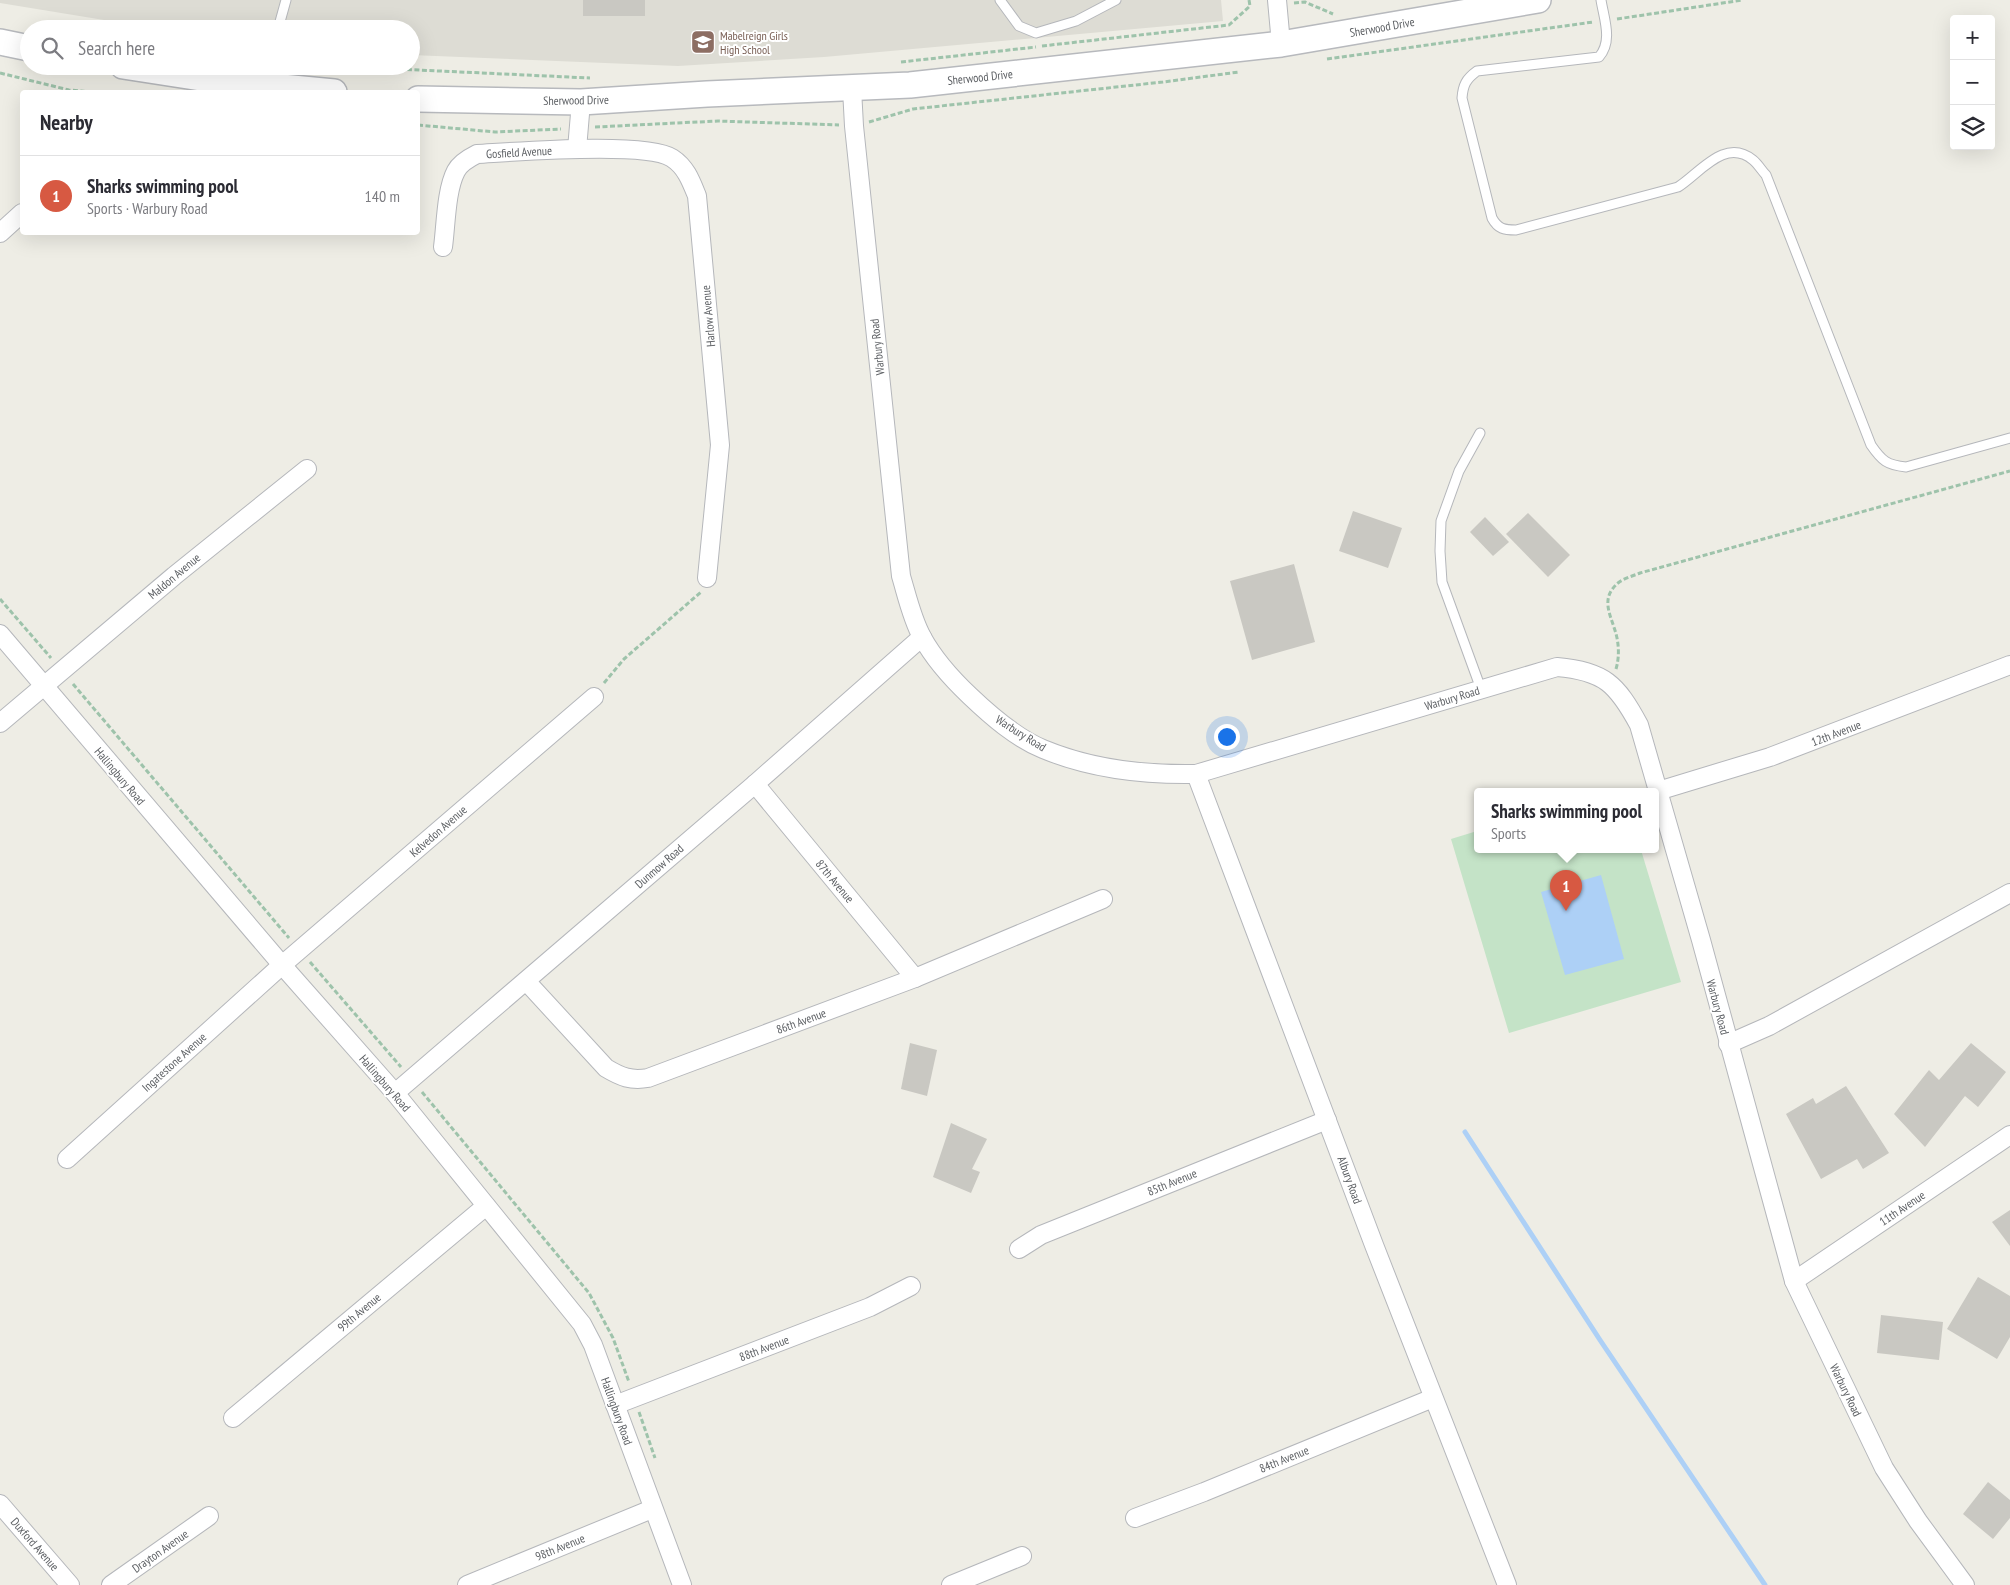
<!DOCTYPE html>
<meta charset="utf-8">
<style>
body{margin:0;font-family:"PT Sans Narrow",sans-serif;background:#f2f2f3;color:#2b2b33}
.controls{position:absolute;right:15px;top:15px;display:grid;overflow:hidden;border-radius:5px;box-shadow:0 5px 20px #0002}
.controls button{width:45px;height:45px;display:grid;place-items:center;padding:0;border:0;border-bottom:1px solid #e1e1e2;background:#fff;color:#2b2b33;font:25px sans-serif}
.you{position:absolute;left:1226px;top:736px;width:18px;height:18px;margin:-12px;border:4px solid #fff;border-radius:50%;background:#1a73e8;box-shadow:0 0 0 8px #1a73e833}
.badge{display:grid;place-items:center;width:32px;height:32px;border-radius:50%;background:#d75942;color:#fff;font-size:16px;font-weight:700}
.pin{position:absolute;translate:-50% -41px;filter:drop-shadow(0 1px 2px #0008)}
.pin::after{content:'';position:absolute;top:26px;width:18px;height:15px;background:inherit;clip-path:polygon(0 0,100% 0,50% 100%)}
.popup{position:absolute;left:1474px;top:788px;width:185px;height:65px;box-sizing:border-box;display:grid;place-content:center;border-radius:5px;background:#fff;filter:drop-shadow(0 1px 4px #0005);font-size:16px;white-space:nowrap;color:#7c7c81}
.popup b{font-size:19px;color:#2b2b33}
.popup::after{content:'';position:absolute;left:50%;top:100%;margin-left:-10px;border:10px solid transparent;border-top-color:#fff}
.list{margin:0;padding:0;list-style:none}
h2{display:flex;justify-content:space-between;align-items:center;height:65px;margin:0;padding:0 20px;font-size:21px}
h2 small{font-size:16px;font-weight:400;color:#7c7c81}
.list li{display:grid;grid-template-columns:32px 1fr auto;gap:15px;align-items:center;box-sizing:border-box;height:80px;padding:0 20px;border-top:1px solid #e1e1e2}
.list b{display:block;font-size:19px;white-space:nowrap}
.list p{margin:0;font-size:16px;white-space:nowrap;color:#7c7c81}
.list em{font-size:16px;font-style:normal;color:#7c7c81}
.icon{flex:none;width:28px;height:28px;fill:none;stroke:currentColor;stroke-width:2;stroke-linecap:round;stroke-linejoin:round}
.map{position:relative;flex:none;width:2010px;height:1585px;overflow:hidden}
.search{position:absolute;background:#fff;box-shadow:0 5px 20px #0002;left:20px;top:20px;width:400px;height:55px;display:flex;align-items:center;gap:12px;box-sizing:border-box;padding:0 18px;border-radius:28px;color:#7c7c81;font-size:19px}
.panel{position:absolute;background:#fff;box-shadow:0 5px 20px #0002;left:20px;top:90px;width:400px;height:145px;border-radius:5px}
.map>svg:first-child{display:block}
</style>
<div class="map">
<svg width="2010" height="1585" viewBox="0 0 2010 1585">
<rect width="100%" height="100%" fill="#eeede5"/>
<polygon fill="#dddcd4" points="0,0 1221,0 1223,21 824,57 678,66 411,55 411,29 159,29 0,3"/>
<polygon fill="#c4e3c7" points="1477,831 1477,850 1641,850 1681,982 1509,1033 1451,839"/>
<polygon fill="#add0f6" points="1601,875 1624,959 1565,975 1541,892"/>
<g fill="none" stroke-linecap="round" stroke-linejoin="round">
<polyline stroke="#add0f6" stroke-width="5" points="1465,1132 1600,1340 1765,1585"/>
</g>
<g fill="#c9c8c2">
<rect x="583" y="0" width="62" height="16"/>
<polygon points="1353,511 1402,528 1388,568 1339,551"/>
<polygon points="1528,513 1570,555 1548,577 1506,534"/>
<polygon points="1485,517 1509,542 1493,556 1470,532"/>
<polygon points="1294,564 1315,642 1252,660 1230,581"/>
<polygon points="910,1043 937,1050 927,1096 901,1089"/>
<polygon points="1971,1043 2006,1072 1978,1107 1965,1096 1925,1147 1894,1114 1929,1070 1939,1080"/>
<polygon points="1846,1086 1889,1153 1863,1169 1857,1159 1821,1179 1786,1114 1813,1098 1816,1104"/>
<polygon points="951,1123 987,1139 972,1169 980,1172 971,1193 933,1177"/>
<polygon points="2010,1210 2010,1246 1992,1222"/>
<polygon points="1978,1277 2010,1296 2010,1337 1997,1359 1947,1329"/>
<polygon points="1881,1315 1943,1322 1939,1360 1877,1353"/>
<polygon points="1988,1482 2010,1500 2010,1518 1993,1539 1963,1514"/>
</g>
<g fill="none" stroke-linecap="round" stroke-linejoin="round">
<defs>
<g id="lane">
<polyline points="1000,0 1019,26 1036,33 1076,21 1116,0"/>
<path d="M1601 0C1604 19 1613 41 1599 57L1477 71C1466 79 1463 85 1462 98L1492 218C1498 229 1504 230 1516 230L1678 187C1700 173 1725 137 1753 160 1758 164 1762 171 1766 175L1871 445C1882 461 1887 465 1906 467L2010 438"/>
<polyline points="278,29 286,0"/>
<polyline points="264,83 269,66"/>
<polyline points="1480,433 1459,471 1441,521 1440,551 1442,582 1481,689"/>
</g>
<g id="street">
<polyline points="1277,0 1281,44"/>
<path d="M852 89 854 126 901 576C907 596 912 619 922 637 934 659 952 679 970 696 991 716 1016 738 1043 749 1091 769 1145 775 1196 774L1557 667C1604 671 1617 684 1639 725L1701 940 1794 1281 1884 1468 1918 1521 1965 1585"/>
<polyline points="577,149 581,102"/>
<polyline points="0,233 22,213"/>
<path d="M443 247C446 225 446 190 456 171 460 163 469 158 477 154 513 152 646 141 672 158 686 167 691 181 697 196L720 445 707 578"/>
<polyline points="0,634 282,965 395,1093 582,1324 593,1345 682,1585"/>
<polyline points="0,723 174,576 307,469"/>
<polyline points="1196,774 1374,1245 1507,1585"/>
<polyline points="755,784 915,978"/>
<polyline points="1658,791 1770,757 2010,665"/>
<path d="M526 981 606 1068C621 1077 631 1081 648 1078L915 978 1103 899"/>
<polyline points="1728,1044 1769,1026 2010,893"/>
<polyline points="395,1093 755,784 922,637"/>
<polyline points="67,1159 282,965 594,697"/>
<polyline points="1019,1249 1041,1235 1327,1120"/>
<polyline points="1794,1281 2010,1135"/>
<polyline points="615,1405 870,1307 911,1286"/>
<polyline points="233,1418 486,1206"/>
<polyline points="0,1504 70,1585"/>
<polyline points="1135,1518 1204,1492 1433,1398"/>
<polyline points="111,1585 209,1516"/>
<polyline points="467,1585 652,1509"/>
<polyline points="951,1585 1022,1556"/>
</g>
<g id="secondary">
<polyline points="0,42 29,48"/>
<polyline points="123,66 220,81 334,92"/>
<polyline points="418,99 581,102 707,94 910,85 1281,44 1538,0"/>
</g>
</defs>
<use href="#lane" stroke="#b5b7bb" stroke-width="11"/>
<use href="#street" stroke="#b5b7bb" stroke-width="20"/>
<use href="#secondary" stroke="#b7b9bd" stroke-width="28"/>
<g stroke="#9ec3ab" stroke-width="3" stroke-dasharray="5 2.5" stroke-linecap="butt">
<polyline points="1294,3 1305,2 1333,14"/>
<polyline points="1617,19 1743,0"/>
<polyline points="35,27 44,29"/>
<polyline points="1042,46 1229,25 1250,6 1249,0"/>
<polyline points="1327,59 1593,22"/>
<polyline points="901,62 1036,47"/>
<polyline points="332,66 590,78"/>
<polyline points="0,73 69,90 91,92"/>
<polyline points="869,122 913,109 1163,82 1239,72"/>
<polyline points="418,125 495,132 561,129"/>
<polyline points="595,127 718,121 839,125"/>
<polyline points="0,599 51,658"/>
<path d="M1616 669C1619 659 1619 648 1617 638 1613 618 1598 600 1618 583 1624 578 1633 576 1640 573L2010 471"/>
<polyline points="604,683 624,659 701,592"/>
<polyline points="73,684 289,938"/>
<polyline points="310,962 401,1067"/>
<polyline points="422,1092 589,1293 613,1338 629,1382"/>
<polyline points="639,1412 655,1458"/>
</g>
<use href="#lane" stroke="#fff" stroke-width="9"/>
<use href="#street" stroke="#fff" stroke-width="18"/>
<use href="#secondary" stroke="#fff" stroke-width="25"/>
</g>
<defs>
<symbol id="school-square" viewBox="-11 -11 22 22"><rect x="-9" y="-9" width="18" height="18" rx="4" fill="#8d6e63" stroke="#fff"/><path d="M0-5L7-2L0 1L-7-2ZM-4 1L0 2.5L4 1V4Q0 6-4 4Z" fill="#fff"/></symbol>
</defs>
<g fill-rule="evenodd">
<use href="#school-square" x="689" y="28" width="28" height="28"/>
</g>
<g text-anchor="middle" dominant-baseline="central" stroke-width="4" stroke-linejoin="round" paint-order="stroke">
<g font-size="12" fill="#5d6064" stroke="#fff">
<text transform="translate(1382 27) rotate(-10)">Sherwood Drive</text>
<text transform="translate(980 77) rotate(-6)">Sherwood Drive</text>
<text transform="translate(576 100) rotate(-1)">Sherwood Drive</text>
<text transform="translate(519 152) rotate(-3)">Gosfield Avenue</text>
<text transform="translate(708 316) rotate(-95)">Harlow Avenue</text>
<text transform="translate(877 347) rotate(-96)">Warbury Road</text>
<text transform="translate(174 576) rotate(-40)">Maldon Avenue</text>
<text transform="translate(1452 698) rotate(-17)">Warbury Road</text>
<text transform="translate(1021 733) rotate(32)">Warbury Road</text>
<text transform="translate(1836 733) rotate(-21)">12th Avenue</text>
<text transform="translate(120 776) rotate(50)">Hallingbury Road</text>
<text transform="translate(438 831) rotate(-41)">Kelvedon Avenue</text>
<text transform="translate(659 866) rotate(-41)">Dunmow Road</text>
<text transform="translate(835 881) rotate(50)">87th Avenue</text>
<text transform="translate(1718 1007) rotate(75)">Warbury Road</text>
<text transform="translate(801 1021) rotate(-20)">86th Avenue</text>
<text transform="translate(174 1062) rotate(-42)">Ingatestone Avenue</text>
<text transform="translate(385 1083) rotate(49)">Hallingbury Road</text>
<text transform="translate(1350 1180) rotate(70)">Albury Road</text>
<text transform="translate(1172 1182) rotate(-22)">85th Avenue</text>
<text transform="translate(1902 1208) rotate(-34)">11th Avenue</text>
<text transform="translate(359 1312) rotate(-40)">99th Avenue</text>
<text transform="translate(764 1348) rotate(-21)">88th Avenue</text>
<text transform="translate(1846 1390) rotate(64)">Warbury Road</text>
<text transform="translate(617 1411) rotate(70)">Hallingbury Road</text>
<text transform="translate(1284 1459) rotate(-22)">84th Avenue</text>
<text transform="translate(35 1544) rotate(49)">Duxford Avenue</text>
<text transform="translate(560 1547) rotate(-22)">98th Avenue</text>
<text transform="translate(160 1551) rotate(-35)">Drayton Avenue</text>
</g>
<g font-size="12" fill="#785e54" stroke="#fff" text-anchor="start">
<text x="720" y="35">Mabelreign Girls<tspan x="720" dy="14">High School</tspan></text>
</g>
</g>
</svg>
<div class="controls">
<button>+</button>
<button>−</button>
<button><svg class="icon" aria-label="layers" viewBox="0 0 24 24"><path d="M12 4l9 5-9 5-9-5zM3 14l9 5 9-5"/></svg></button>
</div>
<div class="you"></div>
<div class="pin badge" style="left:1566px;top:911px">1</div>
<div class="popup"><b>Sharks swimming pool</b>Sports</div>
<div class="search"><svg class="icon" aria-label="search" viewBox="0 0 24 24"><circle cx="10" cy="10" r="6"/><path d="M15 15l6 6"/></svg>Search here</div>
<section class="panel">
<h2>Nearby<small></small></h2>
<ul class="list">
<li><span class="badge">1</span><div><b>Sharks swimming pool</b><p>Sports · Warbury Road</p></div><em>140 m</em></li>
</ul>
</section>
</div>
